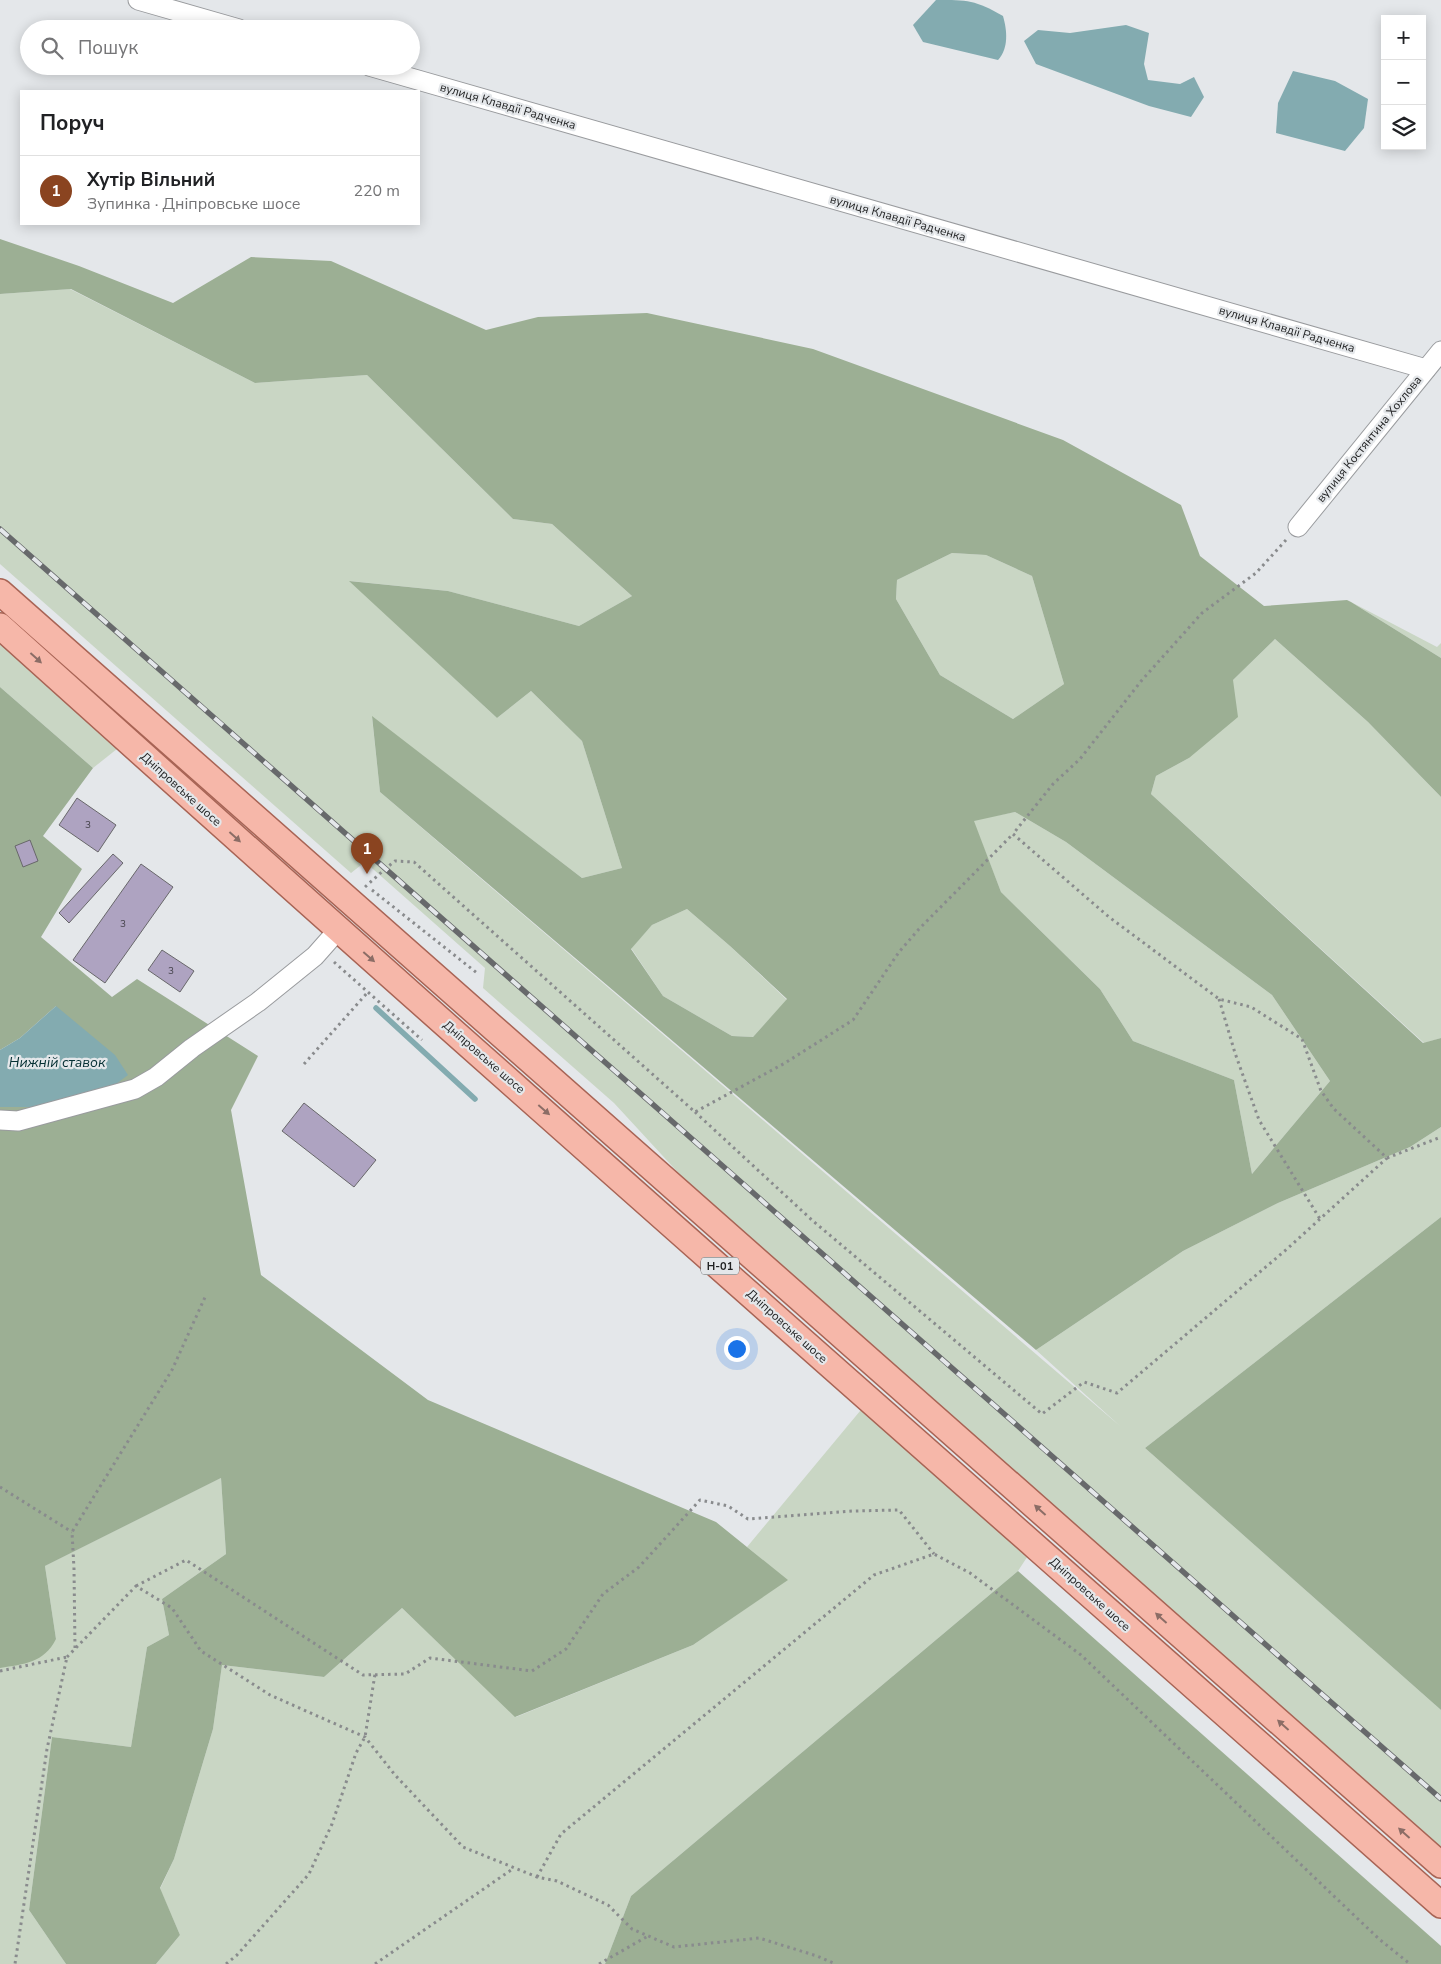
<!DOCTYPE html>
<html lang="uk">
<meta charset="utf-8">
<style>
body{margin:0;font-family:"Nunito Sans",sans-serif;background:#f2f2f2;color:#202124}
.controls{position:absolute;right:15px;top:15px;display:grid;overflow:hidden;border-radius:0px;box-shadow:0 2px 12px #0003}
.controls button{width:45px;height:45px;display:grid;place-items:center;padding:0;border:0;border-bottom:1px solid #e0e0e0;background:#fff;color:#202124;font:25px sans-serif}
.you{position:absolute;left:736px;top:1348px;width:18px;height:18px;margin:-12px;border:4px solid #fff;border-radius:50%;background:#1a73e8;box-shadow:0 0 0 8px #1a73e833}
.badge{display:grid;place-items:center;width:32px;height:32px;border-radius:50%;background:#8a4420;color:#fff;font-size:16px;font-weight:700}
.pin{position:absolute;translate:-50% -41px;filter:drop-shadow(0 1px 2px #0008)}
.pin::after{content:'';position:absolute;top:26px;width:18px;height:15px;background:inherit;clip-path:polygon(0 0,100% 0,50% 100%)}
.list{margin:0;padding:0;list-style:none}
h2{display:flex;justify-content:space-between;align-items:center;height:65px;margin:0;padding:0 20px;font-size:21px}
h2 small{font-size:16px;font-weight:400;color:#757577}
.list li{display:grid;grid-template-columns:32px 1fr auto;gap:15px;align-items:center;box-sizing:border-box;height:70px;padding:0 20px;border-top:1px solid #e0e0e0}
.list b{display:block;font-size:19px;white-space:nowrap}
.list p{margin:0;font-size:16px;white-space:nowrap;color:#757577}
.list em{font-size:16px;font-style:normal;color:#757577}
.icon{flex:none;width:28px;height:28px;fill:none;stroke:currentColor;stroke-width:2;stroke-linecap:round;stroke-linejoin:round}
.map{position:relative;flex:none;width:1441px;height:1964px;overflow:hidden}
.search{position:absolute;background:#fff;box-shadow:0 2px 12px #0003;left:20px;top:20px;width:400px;height:55px;display:flex;align-items:center;gap:12px;box-sizing:border-box;padding:0 18px;border-radius:28px;color:#757577;font-size:19px}
.panel{position:absolute;background:#fff;box-shadow:0 2px 12px #0003;left:20px;top:90px;width:400px;height:135px;border-radius:0px}
.map>svg:first-child{display:block}
</style>
<div class="map">
<svg width="1441" height="1964" viewBox="0 0 1441 1964">
<rect width="100%" height="100%" fill="#e4e7ea"/>
<g fill="#c9d6c4">
<polygon points="70,289 255,383 367,375 513,519 552,524 632,596 579,626 448,591 350,581 497,718 531,691 582,741 622,868 582,878 372,717 380,792 1120,1426 1036,1350 1183,1251 1278,1203 1410,1147 1441,1127 1441,1217 1145,1448 1441,1710 1441,1865 767,1269 614,1103 483,988 485,968 365,862 351,873 0,564 0,294"/>
<polygon points="952,553 986,555 1032,576 1064,684 1013,719 940,675 896,599 897,580"/>
<polygon points="1351,602 1437,647 1441,643 1441,658"/>
<polygon points="0,626 127,741 93,768 0,687"/>
<polygon points="1275,639 1368,722 1441,797 1441,1038 1424,1043 1151,794 1156,776 1189,758 1233,680"/>
<polygon points="1015,812 1066,842 1272,995 1330,1081 1252,1174 1234,1080 1133,1041 1100,989 1001,892 973,820"/>
<polygon points="687,909 730,946 787,1000 753,1037 732,1036 663,996 631,948 652,925"/>
<polygon points="870,1399 1035,1545 1018,1571 631,1896 605,1964 156,1964 180,1935 160,1889 174,1859 213,1729 222,1665 324,1677 402,1608 516,1717 693,1645 787,1580 747,1547"/>
<polygon points="221,1478 226,1554 162,1599 169,1635 147,1647 131,1747 52,1737 29,1910 66,1964 0,1964 0,1661 56,1639 45,1566"/>
</g>
<g fill="#9caf94" fill-rule="evenodd">
<path d="M0 239 79 266 173 303 251 257 331 261 486 330 538 317 647 313 813 349 1063 440 1181 505 1200 556 1264 606 1347 600 1351 602 1441 658V797L1368 722 1275 639 1233 680 1238 717 1189 758 1156 776 1151 794 1423 1043 1441 1038V1127L1410 1147 1278 1203 1183 1251 1036 1350 380 792 372 716 582 878 622 868 582 741 531 691 497 718 349 581 448 591 579 626 632 596 552 524 513 519 367 375 255 383 71 289 0 294ZM952 553 986 555 1032 576 1064 684 1013 719 940 675 896 599 897 580ZM1015 812 1066 842 1272 995 1330 1081 1252 1174 1234 1080 1133 1041 1100 989 1001 892 974 821ZM687 909 730 946 787 999 753 1037 732 1036 663 996 631 949 652 925Z"/>
<path d="M0 687 93 768 43 836 82 869 41 937 112 997 137 979 258 1056 231 1110 261 1275 428 1400 716 1522 788 1580 693 1645 515 1717 402 1608 324 1677 222 1665 213 1729 174 1859 160 1888 180 1935 156 1964H66L29 1910 52 1737 131 1747 147 1647 169 1635 162 1599 226 1554 221 1478 45 1566 56 1639C44 1663 24 1664 0 1668V1107H35L56 1006 20 1038 0 1050Z"/>
<polygon points="1441,1217 1441,1710 1145,1448"/>
<polygon points="1018,1571 1441,1946 1441,1964 605,1964 631,1896"/>
</g>
<g fill="#83abb0">
<path d="M936 0C968 0 975 0 1003 16 1007 30 1009 48 998 60L923 42 913 25Z"/>
<polygon points="1126,25 1149,33 1144,64 1148,80 1180,84 1194,77 1204,97 1191,117 1149,106 1036,64 1024,41 1038,30 1070,33"/>
<polygon points="1293,71 1335,81 1368,99 1364,128 1345,151 1276,133 1278,103"/>
<polygon points="56,1006 115,1055 128,1075 112,1087 35,1107 0,1107 0,1050 20,1038"/>
</g>
<g fill="none" stroke-linecap="round" stroke-linejoin="round">
<polyline stroke="#83abb0" stroke-width="5.5" points="376,1008 475,1099"/>
</g>
<g fill="#aea3c1" stroke="#68676a">
<polygon points="77,798 116,825 98,852 59,825"/>
<polygon points="30,840 38,861 23,867 15,846"/>
<polygon points="113,854 123,863 69,923 59,913"/>
<polygon points="141,864 173,887 105,983 73,960"/>
<polygon points="162,950 194,971 180,992 148,970"/>
<polygon points="304,1103 376,1160 354,1187 282,1131"/>
</g>
<g fill="none" stroke-linecap="round" stroke-linejoin="round">
<defs>
<g id="minor">
<polyline points="138,0 239,29"/>
<polyline points="369,66 1426,369"/>
<polyline points="1298,527 1441,351"/>
<polyline points="0,1120 18,1121 135,1089 156,1077 192,1048 258,1002 315,956 338,930"/>
</g>
<g id="major">
<polyline points="0,592 1441,1865"/>
<path d="M0 626C477 1056 960 1479 1441 1905"/>
</g>
</defs>
<use href="#minor" stroke="#999b9e" stroke-width="21"/>
<use href="#major" stroke="#a86455" stroke-width="28"/>
<g stroke="#898b8d" stroke-width="3" stroke-dasharray="2.5 4" stroke-linecap="butt">
<polyline points="1286,540 1256,573 1202,613 1142,680 1080,759 1053,784 1013,834 1109,917 1219,999 1251,1007 1302,1039 1321,1091 1334,1109 1387,1158 1441,1137"/>
<polyline points="365,887 385,869 395,861 414,862 695,1112 785,1063 853,1020 899,952 919,929 1013,834"/>
<polyline points="372,890 477,973"/>
<polyline points="334,962 422,1040"/>
<polyline points="1219,999 1235,1053 1259,1120 1320,1219"/>
<polyline points="304,1064 368,992"/>
<polyline points="695,1112 813,1221 1042,1414 1084,1382 1117,1393 1287,1249 1387,1158"/>
<polyline points="0,1487 72,1532"/>
<polyline points="136,1586 186,1560 363,1675 405,1674 430,1658 532,1671 566,1649 603,1594 639,1567 700,1500 728,1506 748,1519 853,1511 899,1510 934,1554"/>
<polyline points="75,1648 74,1569 72,1532 172,1370 206,1295"/>
<polyline points="67,1657 136,1586 172,1608 201,1651 270,1695 365,1737 395,1775 463,1847 537,1877 557,1881 608,1905 632,1929 674,1947 759,1938 817,1956 836,1964"/>
<polyline points="0,1671 67,1657 47,1749 15,1964"/>
<polyline points="537,1877 561,1834 874,1575 934,1554 970,1573 1081,1655 1379,1939 1410,1964"/>
<polyline points="226,1964 237,1955 309,1874 332,1824 356,1753 365,1737 375,1674"/>
<polyline points="375,1964 514,1868"/>
<polyline points="599,1964 648,1936"/>
</g>
<use href="#minor" stroke="#fff" stroke-width="19"/>
<use href="#major" stroke="#f6b7a9" stroke-width="25"/>
<defs>
<polyline id="rail" points="0,529 1441,1799"/>
</defs>
<use href="#rail" stroke="#67696b" stroke-width="5.5"/>
<use href="#rail" stroke="#e4e7ea" stroke-width="4" stroke-dasharray="11" stroke-linecap="butt"/>
</g>
<defs><path id="oneway-solid" d="M-6-.8H1V-3.2L6.5 0L1 3.2V.8H-6Z" transform="scale(1.25)"/></defs>
<g fill="#8c6d66">
<use href="#oneway-solid" transform="translate(36 658) rotate(42)"/>
<use href="#oneway-solid" transform="translate(235 837) rotate(42)"/>
<use href="#oneway-solid" transform="translate(369 957) rotate(41)"/>
<use href="#oneway-solid" transform="translate(544 1110) rotate(41)"/>
<use href="#oneway-solid" transform="translate(1040 1510) rotate(-138)"/>
<use href="#oneway-solid" transform="translate(1161 1618) rotate(-138)"/>
<use href="#oneway-solid" transform="translate(1283 1725) rotate(-138)"/>
<use href="#oneway-solid" transform="translate(1404 1833) rotate(-138)"/>
</g>
<g text-anchor="middle" dominant-baseline="central" stroke-width="4.5" stroke-linejoin="round" paint-order="stroke">
<g font-size="10" fill="#45434b">
<text x="88" y="825">3</text>
<text x="123" y="924">3</text>
<text x="171" y="971">3</text>
</g>
<rect fill="#e4e7ea" stroke="#5c5e5f" stroke-width="1" x="701" y="1257.5" width="38" height="17" rx="4"/>
<g font-size="11" font-weight="bold" fill="#222324">
<text x="720" y="1266">Н-01</text>
</g>
<g font-size="12" fill="#222324" stroke="#e4e7ea">
<text transform="translate(508 106) rotate(16)">вулиця Клавдії Радченка</text>
<text transform="translate(898 218) rotate(16)">вулиця Клавдії Радченка</text>
<text transform="translate(1287 329) rotate(16)">вулиця Клавдії Радченка</text>
<text transform="translate(1369 439) rotate(-51)">вулиця Костянтина Хохлова</text>
<text transform="translate(181 789) rotate(42)">Дніпровське шосе</text>
<text transform="translate(484 1057) rotate(41)">Дніпровське шосе</text>
<text transform="translate(787 1326) rotate(42)">Дніпровське шосе</text>
<text transform="translate(1090 1594) rotate(42)">Дніпровське шосе</text>
</g>
<g font-size="14" font-style="italic" fill="#063034" stroke="#e4e7ea">
<text x="57" y="1062">Нижній ставок</text>
</g>
</g>
</svg>
<div class="controls">
<button>+</button>
<button>−</button>
<button><svg class="icon" aria-label="layers" viewBox="0 0 24 24"><path d="M12 4l9 5-9 5-9-5zM3 14l9 5 9-5"/></svg></button>
</div>
<div class="you"></div>
<div class="pin badge" style="left:367px;top:874px">1</div>
<div class="search"><svg class="icon" aria-label="search" viewBox="0 0 24 24"><circle cx="10" cy="10" r="6"/><path d="M15 15l6 6"/></svg>Пошук</div>
<section class="panel">
<h2>Поруч<small></small></h2>
<ul class="list">
<li><span class="badge">1</span><div><b>Хутір Вільний</b><p>Зупинка · Дніпровське шосе</p></div><em>220 m</em></li>
</ul>
</section>
</div>
